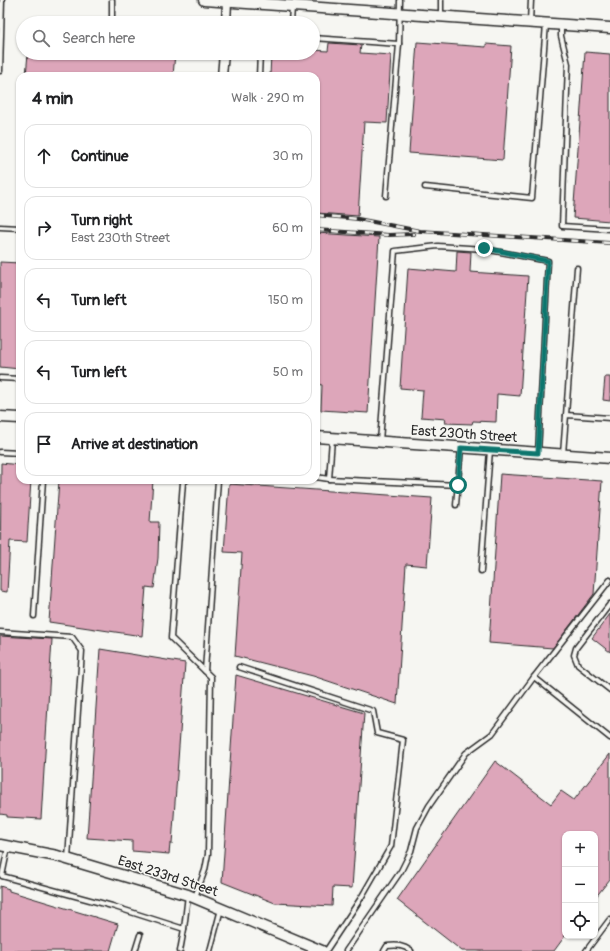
<!DOCTYPE html>
<meta charset="utf-8">
<style>
body{margin:0;font-family:Pangolin,sans-serif;background:#f2f2f2;color:#202124}
.controls{position:absolute;right:12px;bottom:12px;display:grid;overflow:hidden;border-radius:8px;box-shadow:0 1px 3px #0004}
.controls button{width:36px;height:36px;display:grid;place-items:center;padding:0;border:0;border-bottom:1px solid #e0e0e0;background:#fff;color:#202124;font:20px sans-serif}
.stop{position:absolute;width:12px;height:12px;margin:-9px;border:3px solid #0f766e;border-radius:50%;background:#fff}
.stop.end{background:#0f766e;border-color:#fff;box-shadow:0 1px 4px #0008}
.list{margin:0;padding:0;list-style:none}
h2{display:flex;justify-content:space-between;align-items:center;height:52px;margin:0;padding:0 16px;font-size:17px}
h2 small{font-size:13px;font-weight:400;color:#757577}
.list li{display:grid;grid-template-columns:26px 1fr auto;gap:12px;align-items:center;box-sizing:border-box;height:64px;margin:0 8px 8px;padding:0 8px;border:1px solid #e0e0e0;border-radius:12px}
.list b{display:block;font-size:15px;white-space:nowrap}
.list p{margin:0;font-size:13px;white-space:nowrap;color:#757577}
.list em{font-size:13px;font-style:normal;color:#757577}
.icon{flex:none;width:22px;height:22px;fill:none;stroke:currentColor;stroke-width:2;stroke-linecap:round;stroke-linejoin:round}
.map{position:relative;flex:none;width:610px;height:951px;overflow:hidden}
.search{position:absolute;background:#fff;box-shadow:0 1px 3px #0004;left:16px;top:16px;width:304px;height:44px;display:flex;align-items:center;gap:10px;box-sizing:border-box;padding:0 14px;border-radius:22px;color:#757577;font-size:15px}
.panel{position:absolute;background:#fff;box-shadow:0 1px 3px #0004;left:16px;top:72px;width:304px;height:412px;border-radius:12px}
.map>svg:first-child{display:block}
</style>
<div class="map">
<svg width="610" height="951" viewBox="0 0 610 951">
<rect width="100%" height="100%" fill="#f6f6f2"/>
<filter id="ink" filterUnits="userSpaceOnUse"><feTurbulence type="fractalNoise" baseFrequency=".025" numOctaves="2"/><feDisplacementMap in="SourceGraphic" scale="8" xChannelSelector="R" yChannelSelector="G"/><feConvolveMatrix kernelMatrix="1 2 1 2 8 2 1 2 1" color-interpolation-filters="sRGB"/></filter>
<g filter="url(#ink)">
<g fill="#dda6ba" stroke="#2b2b2b">
<polygon points="417,42 486,47 486,44 511,46 503,160 409,153"/>
<polygon points="329,43 361,45 360,53 391,55 387,123 364,122 358,216 316,213 316,76 270,76 271,53 313,53 313,50 328,51"/>
<polygon points="585,52 610,54 610,221 573,218"/>
<polygon points="28,53 175,53 173,76 26,76"/>
<polygon points="316,233 379,237 368,413 321,410 322,385 316,384"/>
<polygon points="457,251 471,252 470,272 528,276 520,396 497,394 496,422 473,421 472,424 445,423 446,419 421,417 423,390 400,388 408,268 456,272"/>
<polygon points="0,262 20,263 20,369 0,367"/>
<polygon points="605,377 610,377 610,401 603,400"/>
<polygon points="1,463 20,465 20,480 31,480 27,542 10,541 7,592 0,591"/>
<polygon points="500,474 602,481 594,594 553,648 489,643"/>
<polygon points="59,480 153,480 150,522 159,522 158,558 154,588 146,587 142,636 49,622"/>
<polygon points="229,484 432,498 427,566 406,564 397,704 313,676 235,656 242,553 224,552"/>
<polygon points="610,614 610,652 592,638"/>
<polygon points="0,636 52,639 41,819 7,817 7,815 0,814"/>
<polygon points="100,649 185,663 172,844 170,844 169,854 132,851 132,841 87,838"/>
<polygon points="236,675 364,713 352,888 333,887 332,906 275,903 222,882"/>
<polygon points="610,754 610,879 595,898 595,834 565,834 565,936 554,951 462,951 397,900 495,761 551,804 561,791 574,800"/>
<polygon points="0,886 9,889 9,891 118,924 110,951 0,951"/>
</g>
<g fill="none" stroke-linecap="round" stroke-linejoin="round">
<defs>
<g id="service">
<polyline points="441,16 441,0"/>
<polyline points="530,22 531,0"/>
<polyline points="112,23 112,0"/>
<polyline points="291,23 292,7"/>
<polyline points="561,25 561,36 568,64 562,226 610,229"/>
<polyline points="313,38 399,44"/>
<polyline points="0,71 2,0"/>
<polyline points="259,76 260,53"/>
<polyline points="425,187 532,198 546,24"/>
<polyline points="386,196 399,44 400,0"/>
<polyline points="0,227 20,228"/>
<polyline points="0,378 20,379"/>
<polyline points="566,415 577,268"/>
<polyline points="380,441 395,251 438,246 484,249 548,261 538,453"/>
<polyline points="0,452 20,453"/>
<polyline points="563,454 566,415 610,418"/>
<polyline points="316,477 329,479 332,439"/>
<polyline points="329,479 458,485"/>
<polyline points="187,480 183,482 171,638 211,677 208,854 205,870 195,897"/>
<polyline points="456,505 461,448"/>
<polyline points="481,571 490,450"/>
<polyline points="610,604 576,648 574,655 578,665 610,690"/>
<polyline points="34,616 43,480"/>
<polyline points="0,632 72,637 82,651 68,859"/>
<polyline points="239,667 373,711 377,733 403,740 391,846 361,898 326,951"/>
<polyline points="205,671 218,480"/>
<polyline points="534,677 610,738"/>
<polyline points="8,847 2,876 112,906 184,929 188,895"/>
<polyline points="135,951 140,935"/>
<polyline points="180,951 184,929"/>
<polyline points="210,951 221,909"/>
<polyline points="346,951 401,871 411,851 417,828 429,806 466,753 492,734 534,677 610,580"/>
<path d="M384 951 387 946C397 945 403 945 411 951"/>
<polyline points="586,951 610,919"/>
</g>
<g id="minor">
<polyline points="226,23 227,2"/>
<polyline points="222,76 224,53"/>
</g>
<g id="tertiary">
<polyline points="204,0 610,28"/>
<polyline points="0,417 20,418"/>
<polyline points="316,437 610,458"/>
<polyline points="0,845 57,856 188,895 322,951"/>
</g>
</defs>
<use href="#service" stroke="#2b2b2b" stroke-width="7"/>
<use href="#minor" stroke="#2b2b2b" stroke-width="11"/>
<use href="#tertiary" stroke="#2b2b2b" stroke-width="13"/>
<use href="#service" stroke="#f6f6f2" stroke-width="4"/>
<use href="#minor" stroke="#f6f6f2" stroke-width="8"/>
<use href="#tertiary" stroke="#f6f6f2" stroke-width="10"/>
<defs>
<g id="rail">
<polyline points="316,215 358,219 420,231 610,243"/>
<polyline points="316,230 389,235 414,234"/>
</g>
</defs>
<use href="#rail" stroke="#2b2b2b" stroke-width="4"/>
<use href="#rail" stroke="#f6f6f2" stroke-width="2.5" stroke-dasharray="8" stroke-linecap="butt"/>
</g>
</g>
<g fill="none" stroke-linecap="round" stroke-linejoin="round" filter="url(#ink)">
<polyline stroke="#0f766e" stroke-width="5" points="458,485 461,448 538,453 548,261 484,248"/>
</g>
<g text-anchor="middle" dominant-baseline="central" stroke-width="3" stroke-linejoin="round" paint-order="stroke">
<g font-size="14" fill="#2b2b2b" stroke="#f6f6f2">
<text transform="translate(464 434) rotate(4)">East 230th Street</text>
<text transform="translate(168 876) rotate(18)">East 233rd Street</text>
</g>
</g>
</svg>
<div class="controls">
<button>+</button>
<button>−</button>
<button><svg class="icon" aria-label="locate" viewBox="0 0 24 24"><circle cx="12" cy="12" r="6"/><path d="M12 2v4M12 18v4M2 12h4M18 12h4"/></svg></button>
</div>
<div class="stop" style="left:458px;top:485px"></div>
<div class="stop end" style="left:484px;top:248px"></div>
<div class="search"><svg class="icon" aria-label="search" viewBox="0 0 24 24"><circle cx="10" cy="10" r="6"/><path d="M15 15l6 6"/></svg>Search here</div>
<section class="panel">
<h2>4 min<small>Walk · 290 m</small></h2>
<ul class="list">
<li><svg class="icon" aria-label="ahead" viewBox="0 0 24 24"><path d="M12 20V5M6 11l6-6 6 6"/></svg><div><b>Continue</b></div><em>30 m</em></li>
<li><svg class="icon" aria-label="right" viewBox="0 0 24 24"><path d="M7 20v-9h11M14 6l5 5-5 5"/></svg><div><b>Turn right</b><p>East 230th Street</p></div><em>60 m</em></li>
<li><svg class="icon" aria-label="left" viewBox="0 0 24 24"><path d="M17 20v-9H6M10 6l-5 5 5 5"/></svg><div><b>Turn left</b></div><em>150 m</em></li>
<li><svg class="icon" aria-label="left" viewBox="0 0 24 24"><path d="M17 20v-9H6M10 6l-5 5 5 5"/></svg><div><b>Turn left</b></div><em>50 m</em></li>
<li><svg class="icon" aria-label="arrive" viewBox="0 0 24 24"><path d="M6 21V4h12l-3 4 3 4H6"/></svg><div><b>Arrive at destination</b></div></li>
</ul>
</section>
</div>
